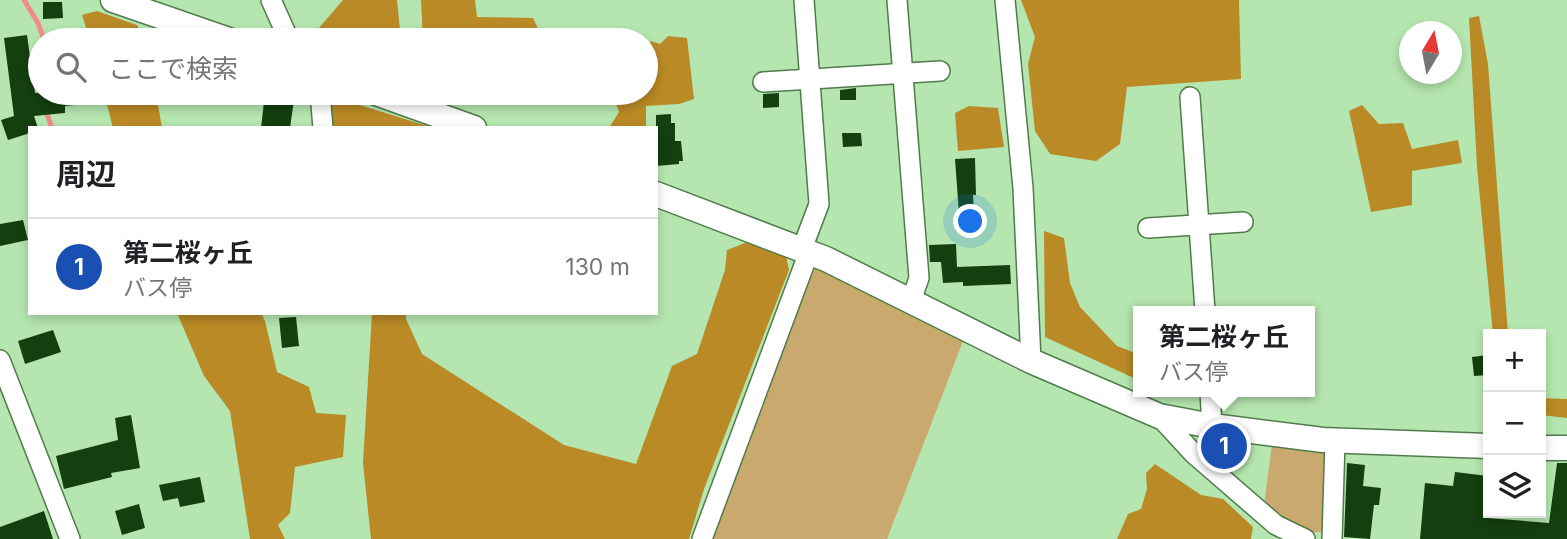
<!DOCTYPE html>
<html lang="ja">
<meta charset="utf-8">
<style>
body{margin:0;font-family:Inter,"Noto Sans JP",sans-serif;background:#f6f6f6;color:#202124}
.controls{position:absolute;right:21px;bottom:21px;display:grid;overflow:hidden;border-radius:0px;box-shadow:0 4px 10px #0003}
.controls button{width:63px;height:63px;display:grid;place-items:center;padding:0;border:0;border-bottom:2px solid #e0e0e0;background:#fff;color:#202124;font:35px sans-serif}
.compass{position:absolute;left:1399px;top:21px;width:63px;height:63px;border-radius:50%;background:#fff;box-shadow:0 4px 10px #0003;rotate:10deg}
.you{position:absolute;left:971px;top:222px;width:24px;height:24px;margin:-18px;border:5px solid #fff;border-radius:50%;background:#1a73e8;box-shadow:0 0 0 10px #1a73e833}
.badge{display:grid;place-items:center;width:46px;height:46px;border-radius:50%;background:#d93025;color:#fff;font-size:23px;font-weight:700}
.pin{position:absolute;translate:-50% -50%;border:4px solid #fff;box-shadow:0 2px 7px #0006}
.popup{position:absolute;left:1133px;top:306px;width:182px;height:91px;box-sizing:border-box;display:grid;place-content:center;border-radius:0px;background:#fff;filter:drop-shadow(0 2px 5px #0005);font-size:23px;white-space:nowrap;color:#757577}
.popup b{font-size:26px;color:#202124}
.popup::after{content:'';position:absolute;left:50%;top:100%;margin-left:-14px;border:14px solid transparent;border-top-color:#fff}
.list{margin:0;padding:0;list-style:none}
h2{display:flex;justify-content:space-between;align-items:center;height:91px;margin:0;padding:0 28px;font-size:30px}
h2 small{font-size:23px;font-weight:400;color:#757577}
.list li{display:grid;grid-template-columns:46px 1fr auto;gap:21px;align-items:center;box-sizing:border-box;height:98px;padding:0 28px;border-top:2px solid #e0e0e0}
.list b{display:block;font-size:26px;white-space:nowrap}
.list p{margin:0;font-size:23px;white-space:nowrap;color:#757577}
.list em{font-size:23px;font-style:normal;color:#757577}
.icon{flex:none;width:38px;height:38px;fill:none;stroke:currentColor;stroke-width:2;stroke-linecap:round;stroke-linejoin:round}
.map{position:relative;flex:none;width:1567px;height:539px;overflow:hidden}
.search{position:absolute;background:#fff;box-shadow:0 4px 10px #0003;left:28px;top:28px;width:630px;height:77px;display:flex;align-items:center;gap:18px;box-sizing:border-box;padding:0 24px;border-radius:38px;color:#757577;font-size:26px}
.panel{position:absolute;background:#fff;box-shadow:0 4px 10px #0003;left:28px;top:126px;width:630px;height:189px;border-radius:0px}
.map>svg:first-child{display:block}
</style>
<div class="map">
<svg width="1567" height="539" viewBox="0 0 1567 539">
<rect width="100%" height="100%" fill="#b5e6af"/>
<g fill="#c9a96e">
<polygon points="814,267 965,336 887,539 713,539"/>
<path d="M1272 444 1320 449 1329 459 1323 529 1320 532C1301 534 1279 517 1264 506Z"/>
</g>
<g fill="#b98a25">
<polygon points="343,0 397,0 401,40 314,40 318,29"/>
<polygon points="421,0 475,0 477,17 533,18 543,39 423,40"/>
<polygon points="1021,0 1239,0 1241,79 1127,87 1120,144 1096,161 1050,154 1035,131 1028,64 1035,37"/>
<polygon points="97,11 137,25 144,40 90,40 82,15"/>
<polygon points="1479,16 1488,64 1508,334 1493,334 1477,167 1469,18"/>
<polygon points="668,36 687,38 694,99 679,104 646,106 646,128 609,128 619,112 613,95 614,93 646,93 646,56 651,41 660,44"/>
<polygon points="104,93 156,93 162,128 113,128"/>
<polygon points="350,102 434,128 321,128 318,105"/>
<polygon points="1362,105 1379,124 1403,123 1412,149 1458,140 1462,163 1412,171 1412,205 1371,212 1349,111"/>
<polygon points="969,106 998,108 1004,147 958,151 955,113"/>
<polygon points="1044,231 1064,238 1070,283 1080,307 1117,346 1138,354 1138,380 1045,337"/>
<polygon points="750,241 786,256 789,270 704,489 689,539 371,539 363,463 372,313 406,313 406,319 422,354 564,445 636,464 672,366 697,354 725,270 727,250"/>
<polygon points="177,313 261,313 265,321 277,372 309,387 316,413 346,415 343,457 295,467 290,513 278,525 285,539 250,539 230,411 204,376"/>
<polygon points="1541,398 1567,399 1567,418 1541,415"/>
<polygon points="1155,464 1201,495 1223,499 1253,527 1251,539 1117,539 1128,514 1141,509 1147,489 1146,473"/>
</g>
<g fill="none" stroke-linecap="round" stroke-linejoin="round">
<g stroke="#f08b88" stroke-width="5">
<polyline points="24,0 38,23 44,40"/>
<polyline points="46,111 52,128"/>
</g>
</g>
<g fill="#143f0f">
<polygon points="43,2 62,2 63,18 43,19"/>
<polygon points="27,35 35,93 94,93 95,103 65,106 65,113 34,116 38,128 30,128 30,133 8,140 1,120 14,116 4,38"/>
<polygon points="856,88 856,100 840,100 840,90"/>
<polygon points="265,93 295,93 290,128 261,128"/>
<polygon points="779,93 779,107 763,108 763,94"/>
<polygon points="671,114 671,123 675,123 675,141 681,141 683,161 679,161 679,164 656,166 656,115"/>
<polygon points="842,133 861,133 862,146 843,147"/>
<polygon points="975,158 976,195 973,195 974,212 959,213 955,159"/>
<polygon points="23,220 28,240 0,246 0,224"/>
<polygon points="956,244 957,267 1010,265 1011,284 963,286 963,282 943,283 941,262 930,262 929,245"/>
<polygon points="296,317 299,346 282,348 279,318"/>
<polygon points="53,330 61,352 25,364 18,341"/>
<polygon points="1488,355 1488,375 1474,376 1472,357"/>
<polygon points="131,415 140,468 111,473 112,477 64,489 56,456 118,440 115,418"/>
<polygon points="1347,463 1365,465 1363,486 1381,488 1379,505 1374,505 1370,539 1344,537"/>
<polygon points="1557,463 1567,463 1567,539 1420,539 1425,483 1453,486 1455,472 1488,476 1488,518 1549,523"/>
<polygon points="200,477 205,502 180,507 178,498 163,501 159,485"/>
<polygon points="139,504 145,528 122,535 115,511"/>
<polygon points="44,511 53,539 0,539 0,527"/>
</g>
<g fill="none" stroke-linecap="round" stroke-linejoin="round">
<defs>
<g id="minor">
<polyline points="271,0 289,40"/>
<polyline points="897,0 919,278 911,301"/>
<polyline points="1005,0 1023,188 1031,361"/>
<polyline points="763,82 940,71"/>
<polyline points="320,93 323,128"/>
<polyline points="1190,97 1205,311"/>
<polyline points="1148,228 1243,222"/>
<polyline points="802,249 819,204 804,0"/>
<polyline points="0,360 70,539"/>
<polyline points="1210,392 1212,426"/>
<polyline points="1159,416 1194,454 1276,525 1305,539"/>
<polyline points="702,539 809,252"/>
<polyline points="1332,539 1335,441"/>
</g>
<g id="tertiary">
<polyline points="113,0 229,40"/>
<polyline points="376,93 474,128"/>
<polyline points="656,194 826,259 1031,361 1159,416 1212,426 1323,440 1488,446"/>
<polyline points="1541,448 1567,448"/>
</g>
</defs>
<use href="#minor" stroke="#4f7c4a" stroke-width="22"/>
<use href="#tertiary" stroke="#4f7c4a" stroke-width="27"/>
<use href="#minor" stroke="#fff" stroke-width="19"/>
<use href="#tertiary" stroke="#fff" stroke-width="24"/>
</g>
</svg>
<div class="controls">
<button>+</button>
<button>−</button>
<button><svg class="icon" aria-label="layers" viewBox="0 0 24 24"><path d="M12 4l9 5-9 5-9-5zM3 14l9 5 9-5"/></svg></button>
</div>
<svg class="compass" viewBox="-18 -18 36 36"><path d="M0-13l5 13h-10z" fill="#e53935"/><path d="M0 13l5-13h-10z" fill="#757577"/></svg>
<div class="you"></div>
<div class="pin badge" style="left:1224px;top:446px;background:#1a4fb4">1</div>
<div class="popup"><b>第二桜ヶ丘</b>バス停</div>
<div class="search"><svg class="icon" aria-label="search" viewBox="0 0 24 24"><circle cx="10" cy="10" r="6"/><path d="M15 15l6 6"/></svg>ここで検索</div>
<section class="panel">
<h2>周辺<small></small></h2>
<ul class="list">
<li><span class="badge" style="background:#1a4fb4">1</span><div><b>第二桜ヶ丘</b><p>バス停</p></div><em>130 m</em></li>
</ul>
</section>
</div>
